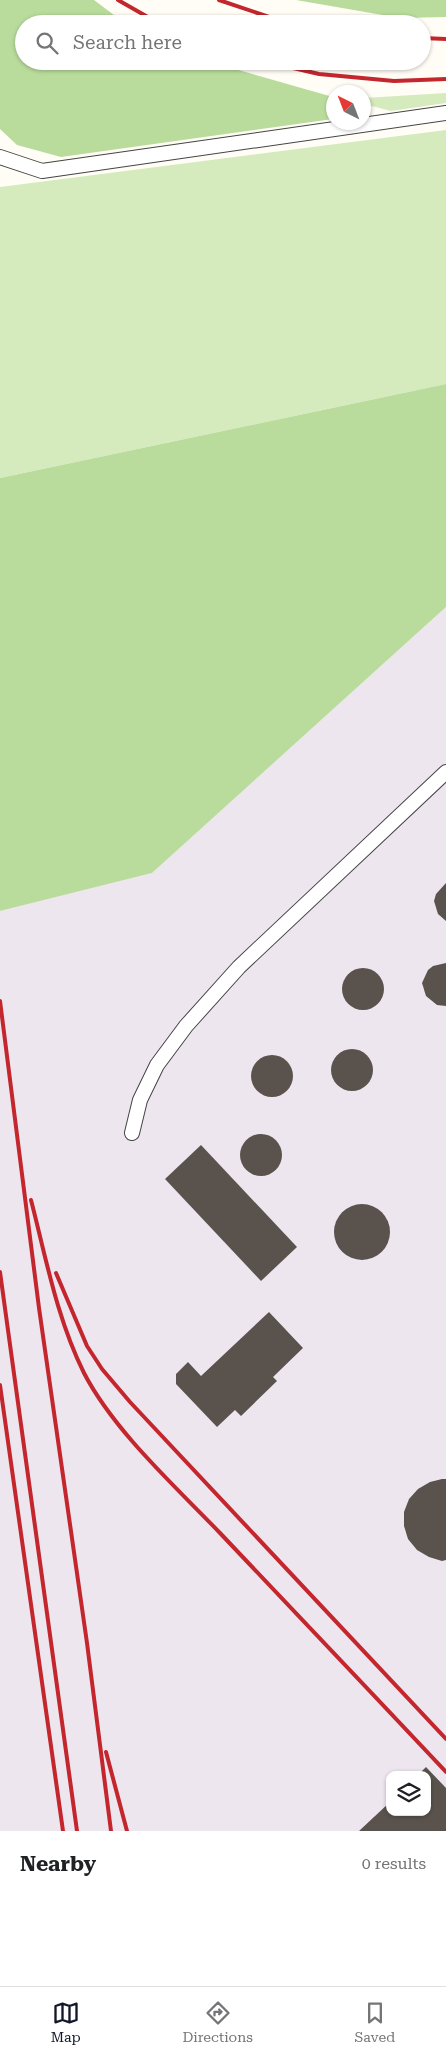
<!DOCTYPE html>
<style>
body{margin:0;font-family:"Roboto Serif",serif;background:#f6f6f6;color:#202124}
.controls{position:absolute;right:15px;bottom:15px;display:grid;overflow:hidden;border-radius:10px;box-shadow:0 1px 4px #0004}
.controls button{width:45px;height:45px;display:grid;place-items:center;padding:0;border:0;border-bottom:1px solid #e0e0e0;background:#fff;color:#202124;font:25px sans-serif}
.compass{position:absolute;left:326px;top:85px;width:45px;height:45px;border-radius:50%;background:#fff;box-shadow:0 1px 4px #0004;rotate:318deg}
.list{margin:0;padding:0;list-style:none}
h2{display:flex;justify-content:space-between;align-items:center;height:65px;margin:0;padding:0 20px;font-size:21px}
h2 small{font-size:16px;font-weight:400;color:#757577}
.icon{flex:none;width:28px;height:28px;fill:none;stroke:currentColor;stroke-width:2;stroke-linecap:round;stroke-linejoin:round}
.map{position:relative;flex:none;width:446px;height:1831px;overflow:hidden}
.search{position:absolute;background:#fff;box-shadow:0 1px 4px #0004;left:15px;right:15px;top:15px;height:55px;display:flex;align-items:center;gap:12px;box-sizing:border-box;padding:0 18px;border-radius:28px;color:#757577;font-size:19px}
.sheet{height:155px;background:#fff}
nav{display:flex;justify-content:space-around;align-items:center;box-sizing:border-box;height:70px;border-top:1px solid #e0e0e0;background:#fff;font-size:14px;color:#757577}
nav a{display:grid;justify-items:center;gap:2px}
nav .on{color:#111827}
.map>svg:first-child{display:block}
</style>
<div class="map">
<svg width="446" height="1831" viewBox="0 0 446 1831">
<rect width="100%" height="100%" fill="#fffdf5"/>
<path fill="#eee6ef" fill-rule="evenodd" d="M446 607V1831H0V911L152 873ZM390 1775H427V1812H390Z"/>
<g fill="#d5ebbd">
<polygon points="446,93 446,103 391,111 364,104 364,98"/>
<polygon points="446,130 446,384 0,478 0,187"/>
</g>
<g fill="#b9dc9c">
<polygon points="0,0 94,0 126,24 24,24 24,61 207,61 333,97 333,119 61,157 17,145 0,129"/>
<polygon points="296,0 446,0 446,17 400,18"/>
<polygon points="446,384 446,607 152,873 0,911 0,478"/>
</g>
<g fill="#5a524d">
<polygon points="446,883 446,921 438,914 434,901 436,894"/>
<polygon points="446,963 446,1006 437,1005 426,996 422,983 428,970 433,966"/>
<circle cx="363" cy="989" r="21"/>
<circle cx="352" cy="1070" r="21"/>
<circle cx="272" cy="1076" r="21"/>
<circle cx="261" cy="1155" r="21"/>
<polygon points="201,1145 297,1247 261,1281 165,1179"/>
<circle cx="362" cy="1232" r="28"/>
<polygon points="269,1312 303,1348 273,1377 277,1381 241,1416 235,1410 217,1427 176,1384 176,1374 188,1362 201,1376"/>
<polygon points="442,1479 446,1479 446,1560 442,1561 429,1557 417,1550 408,1539 404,1526 404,1512 409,1499 418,1489 430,1482"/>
<polygon points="426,1767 446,1788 446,1831 359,1831 390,1802 390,1812 427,1812 427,1775 418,1775"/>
</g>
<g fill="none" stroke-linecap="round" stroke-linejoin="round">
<defs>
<g id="service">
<polyline points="0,157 42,171 446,113"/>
<polyline points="132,1133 140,1100 157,1065 186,1026 239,967 446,772"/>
</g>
</defs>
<use href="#service" stroke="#444" stroke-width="16"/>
<use href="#service" stroke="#fff" stroke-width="14"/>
<g stroke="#c4262e" stroke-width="4">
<polyline points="118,0 160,24"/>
<polyline points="219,0 290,24"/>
<polyline points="422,38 446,39"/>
<polyline points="263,61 319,74 394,81 446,79"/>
<polyline points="0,1001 39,1308 87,1643 111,1831"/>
<path d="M31 1200C46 1258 57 1319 84 1373 114 1431 175 1486 220 1533 296 1613 371 1692 446 1772"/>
<polyline points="0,1272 77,1831"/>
<polyline points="56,1273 87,1346 102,1369 130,1402 446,1739"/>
<polyline points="0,1385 63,1831"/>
<polyline points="106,1752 127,1831"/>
</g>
</g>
</svg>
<div class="controls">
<button><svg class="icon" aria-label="layers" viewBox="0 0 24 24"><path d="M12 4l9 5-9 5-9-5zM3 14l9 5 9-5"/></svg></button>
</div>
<svg class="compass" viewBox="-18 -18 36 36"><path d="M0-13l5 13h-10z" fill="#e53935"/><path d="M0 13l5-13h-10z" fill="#757577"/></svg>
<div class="search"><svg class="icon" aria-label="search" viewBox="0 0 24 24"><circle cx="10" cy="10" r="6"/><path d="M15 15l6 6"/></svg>Search here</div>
</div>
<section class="sheet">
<h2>Nearby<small>0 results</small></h2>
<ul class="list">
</ul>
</section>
<nav>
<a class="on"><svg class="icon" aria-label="map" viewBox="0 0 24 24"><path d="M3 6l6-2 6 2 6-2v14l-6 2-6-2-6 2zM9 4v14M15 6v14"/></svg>Map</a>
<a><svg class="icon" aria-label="directions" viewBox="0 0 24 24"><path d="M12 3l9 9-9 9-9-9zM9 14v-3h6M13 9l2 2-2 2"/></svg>Directions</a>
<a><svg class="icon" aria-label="saved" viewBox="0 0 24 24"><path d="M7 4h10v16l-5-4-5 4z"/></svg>Saved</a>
</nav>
